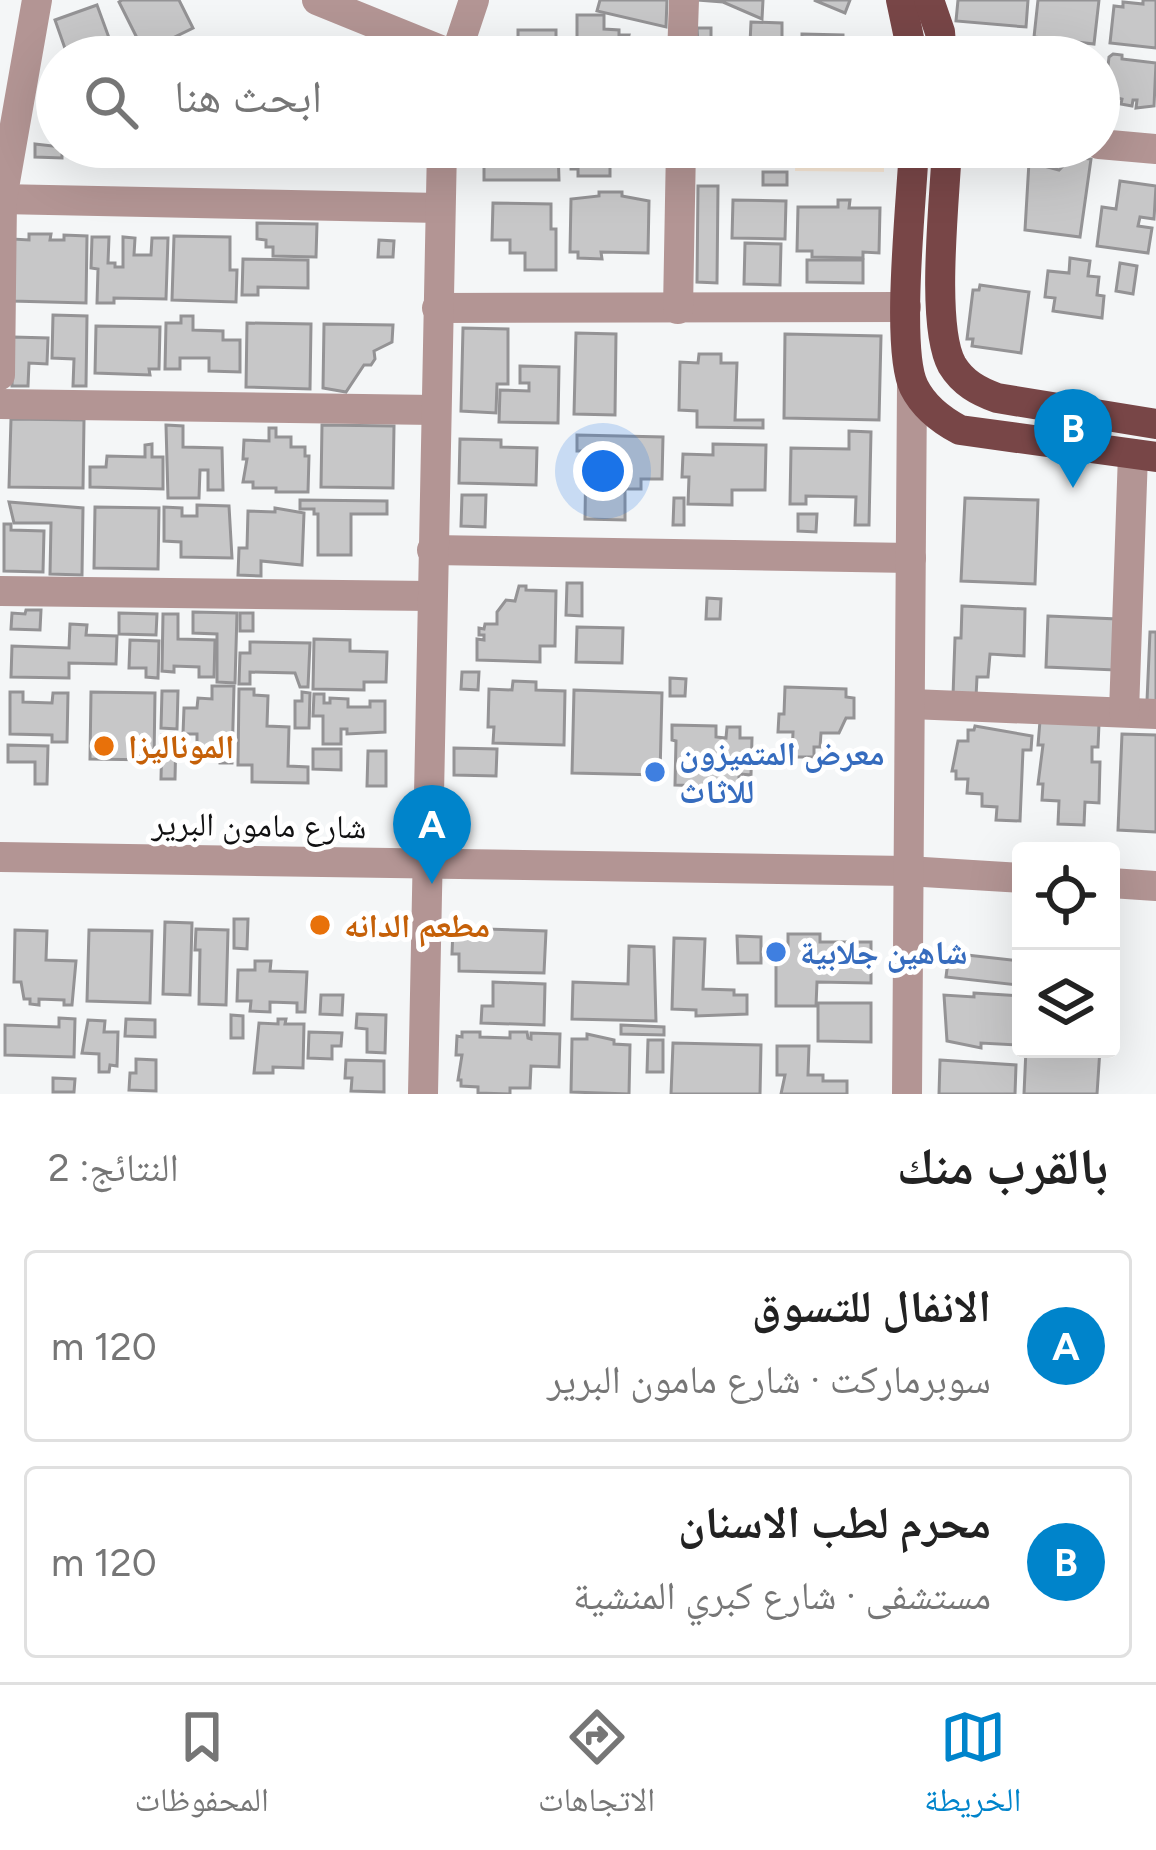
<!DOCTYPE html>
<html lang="ar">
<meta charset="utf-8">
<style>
body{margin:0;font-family:Figtree,"Noto Naskh Arabic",sans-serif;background:#f6f6f6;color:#222;direction:rtl}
.controls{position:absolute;right:36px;bottom:36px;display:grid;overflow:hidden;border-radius:12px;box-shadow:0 12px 48px #0002}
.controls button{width:108px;height:108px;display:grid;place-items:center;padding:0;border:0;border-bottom:3px solid #e0e0e0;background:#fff;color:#222;font:60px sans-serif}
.you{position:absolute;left:603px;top:471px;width:42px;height:42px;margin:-30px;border:9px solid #fff;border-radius:50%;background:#1a73e8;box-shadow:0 0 0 18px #1a73e833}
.badge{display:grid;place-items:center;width:78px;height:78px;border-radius:50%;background:#0084cb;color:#fff;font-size:39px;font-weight:700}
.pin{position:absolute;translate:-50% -99px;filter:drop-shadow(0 3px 6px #0008)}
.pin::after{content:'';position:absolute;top:63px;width:42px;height:36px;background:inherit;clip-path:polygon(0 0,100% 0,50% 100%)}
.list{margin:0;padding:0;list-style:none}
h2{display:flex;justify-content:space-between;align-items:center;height:156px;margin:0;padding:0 48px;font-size:51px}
h2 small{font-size:39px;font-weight:400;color:#767676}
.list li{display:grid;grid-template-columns:78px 1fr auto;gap:36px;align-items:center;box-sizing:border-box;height:192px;margin:0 24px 24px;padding:0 24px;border:3px solid #e0e0e0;border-radius:12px}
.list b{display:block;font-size:45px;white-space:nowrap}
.list p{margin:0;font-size:39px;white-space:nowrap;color:#767676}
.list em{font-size:39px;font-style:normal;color:#767676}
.icon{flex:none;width:66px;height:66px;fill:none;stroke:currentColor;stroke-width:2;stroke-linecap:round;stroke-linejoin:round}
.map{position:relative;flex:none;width:1156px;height:1094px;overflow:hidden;direction:ltr}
.search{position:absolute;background:#fff;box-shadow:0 12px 48px #0002;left:36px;right:36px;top:36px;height:132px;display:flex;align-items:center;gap:30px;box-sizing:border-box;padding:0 42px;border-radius:66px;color:#767676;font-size:45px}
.sheet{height:588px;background:#fff}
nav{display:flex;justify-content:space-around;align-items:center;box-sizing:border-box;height:168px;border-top:3px solid #e0e0e0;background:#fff;font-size:33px;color:#767676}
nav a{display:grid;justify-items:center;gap:6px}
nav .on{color:#0084cb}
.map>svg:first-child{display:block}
</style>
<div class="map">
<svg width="1156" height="1094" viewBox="0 0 1156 1094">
<rect width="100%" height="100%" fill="#f4f6f7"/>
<polygon fill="#f9e9d7" points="796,147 836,147 837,154 852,154 853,148 890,147 890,151 884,151 884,172 795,171"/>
<g fill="#c7c7c8" stroke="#949395" stroke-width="3">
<polygon points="122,0 179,0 193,28 144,52 119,2"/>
<polygon points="600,0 667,0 666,27 597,11"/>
<polygon points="697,0 763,0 762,19 723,2"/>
<polygon points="814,0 850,0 845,13"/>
<polygon points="958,0 1028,0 1026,27 956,21"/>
<polygon points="1038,0 1099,0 1094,44 1034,37"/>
<polygon points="1143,0 1156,0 1156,48 1110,43 1114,6 1123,7 1123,2 1143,4"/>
<polygon points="97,5 116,57 68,57 55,20"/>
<polygon points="577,15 604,15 604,29 619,30 619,35 629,35 624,57 577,57"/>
<polygon points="751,22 782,23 782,57 699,57 697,28 711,28 711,42 750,43"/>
<polygon points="518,30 556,30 556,57 505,57 506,45 518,46"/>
<polygon points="802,34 843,35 843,57 802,57"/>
<polygon points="1038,48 1067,51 1066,56 1078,57 1037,57"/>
<polygon points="1113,54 1122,55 1122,59 1156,63 1154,106 1136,108 1137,100 1133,100 1132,106 1121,104 1122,99 1118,98 1117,103 1104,102 1109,57"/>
<polygon points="35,144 62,147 62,158 35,157"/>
<rect x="245" y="147" width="18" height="14"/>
<polygon points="285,147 303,147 303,161 285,160"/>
<polygon points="316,147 399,147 398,164 315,161"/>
<polygon points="507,147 558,147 559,180 484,180 484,151 507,151"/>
<polygon points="571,147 663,147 663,148 659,148 659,156 647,156 647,159 610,159 610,176 578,176 578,169 571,169"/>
<polygon points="695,147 784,147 784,163 698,162"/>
<polygon points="1072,157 1091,159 1080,237 1025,230 1029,162 1059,170"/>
<rect x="763" y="172" width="24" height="13"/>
<polygon points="1120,181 1156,186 1154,219 1140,217 1138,226 1152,228 1148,253 1097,246 1102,207 1116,209"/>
<polygon points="698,186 718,186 717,283 697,282"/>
<polygon points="599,192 622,192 622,196 649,201 648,253 601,252 602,259 578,258 578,252 570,252 571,199 599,196"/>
<polygon points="733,200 786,201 785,239 732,238"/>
<polygon points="838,200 850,200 849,208 880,208 879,253 863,252 863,258 812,257 812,251 797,251 798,207 838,207"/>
<polygon points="493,203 551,204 551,229 556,229 556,270 525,270 525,253 510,253 510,240 492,240"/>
<polygon points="257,223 317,224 316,257 273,256 273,247 266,247 266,240 257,239"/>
<polygon points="29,234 51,234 50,240 64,240 64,235 87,236 86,303 12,301 13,239 29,240"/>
<polygon points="174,236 230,237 230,270 237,270 236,302 172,300"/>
<polygon points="92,237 109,237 108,263 115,263 115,267 123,267 123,237 135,238 134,255 151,255 152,238 168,238 166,299 114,298 114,303 97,303 98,269 91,268"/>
<polygon points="379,240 394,241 393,257 378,257"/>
<polygon points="745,243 781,244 780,285 744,284"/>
<polygon points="1070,258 1090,261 1088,276 1099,277 1097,295 1104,296 1102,318 1053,311 1055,298 1045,297 1048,271 1069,273"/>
<polygon points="243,259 308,260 308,288 258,287 258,295 242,295"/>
<polygon points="807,260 863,260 863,283 807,282"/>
<polygon points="1120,263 1137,266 1133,294 1116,291"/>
<polygon points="980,285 1029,292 1021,353 972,346 973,339 967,339 973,290 979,290"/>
<polygon points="53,315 87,316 86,386 73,386 74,359 52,358"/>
<polygon points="181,316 193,316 193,330 223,331 223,340 240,340 240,372 209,371 209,358 180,358 180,369 165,369 166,323 181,323"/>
<polygon points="247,323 311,324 310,389 246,387"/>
<polygon points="324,324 393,325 392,342 374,351 375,359 371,365 364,365 346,392 323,388"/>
<polygon points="96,326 160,327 159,369 149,369 150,375 95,373"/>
<polygon points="463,328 508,329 508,384 497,384 496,413 461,411"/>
<polygon points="576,333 616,334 615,415 574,414"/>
<polygon points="785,334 881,336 879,420 784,418"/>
<polygon points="13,337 48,338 47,364 29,363 28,386 12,386"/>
<polygon points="699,354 721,354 721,363 737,363 735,420 763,420 763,428 697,427 697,411 679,410 680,362 698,363"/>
<polygon points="520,366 559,367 558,423 499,422 500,390 529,391 529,383 520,383"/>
<polygon points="11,419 84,420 83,488 9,487"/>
<polygon points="166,425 183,426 183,447 222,448 223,490 208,490 208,470 200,470 199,498 168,498"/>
<polygon points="322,425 394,426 393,488 321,487"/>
<polygon points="269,428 276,428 276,437 291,437 291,447 305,447 305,456 309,456 308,492 276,492 276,488 253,488 253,482 243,482 247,459 243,459 244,440 269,441"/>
<polygon points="849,431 871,432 869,525 855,525 856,497 806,496 806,504 790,504 791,448 849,449"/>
<polygon points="577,435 663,437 662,479 641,479 641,489 625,489 625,520 585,519 586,451 577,451"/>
<polygon points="460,439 501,440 501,447 537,448 536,485 459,483"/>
<polygon points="152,444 152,457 163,457 163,489 90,487 90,467 106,467 107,456 145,457 145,445"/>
<polygon points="713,444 766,445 765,490 732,490 732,505 688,504 689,477 682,477 683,454 713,455"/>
<polygon points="462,495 486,495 485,527 461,526"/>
<polygon points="674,498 684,498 684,525 673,525"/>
<polygon points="965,498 1038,500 1035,584 961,581"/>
<polygon points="300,500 387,501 387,514 351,514 351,555 318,555 318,514 314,514 314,509 300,509"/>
<polygon points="9,502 83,508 82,575 50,574 51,523 14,523"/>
<polygon points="197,505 229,506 232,558 181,557 181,542 164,541 164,507 182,508 182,516 197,516"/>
<polygon points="95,507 159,508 158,569 94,568"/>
<polygon points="275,508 304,513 302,565 261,561 261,576 238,575 239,548 247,548 248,511 275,512"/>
<polygon points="798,514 817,514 816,532 798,531"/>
<polygon points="4,524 11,524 11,530 44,531 43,572 4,571"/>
<polygon points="567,583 582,583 582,616 566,615"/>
<polygon points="519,586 526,586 526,590 556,591 555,646 540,646 540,662 477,660 477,639 484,640 484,635 479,635 479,628 484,629 485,624 497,624 497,612 506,600 515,601"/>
<polygon points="707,598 721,599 720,619 706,619"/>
<polygon points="962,606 1025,609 1024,656 990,654 988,677 977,677 976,697 953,696 955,638 961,638"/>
<polygon points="26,610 41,610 40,630 11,629 12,613 25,614"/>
<polygon points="193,612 237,613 235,683 217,682 217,634 193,633"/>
<polygon points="119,613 157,614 156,635 119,634"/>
<rect x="240" y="613" width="13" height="18"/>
<polygon points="163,614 178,614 178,639 215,640 214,677 199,677 199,667 174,666 174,672 162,671"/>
<polygon points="1048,616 1117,619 1115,670 1046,667"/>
<polygon points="70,624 87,625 86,635 117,636 116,664 69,663 69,678 11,677 12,646 69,648"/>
<polygon points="577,627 623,628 622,663 576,662"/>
<polygon points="1150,632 1156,632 1156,701 1147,701"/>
<polygon points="314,639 350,640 350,651 387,652 386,682 364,682 364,690 313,689"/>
<polygon points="130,640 159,641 158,678 146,677 146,668 129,668"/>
<polygon points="250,642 310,643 308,687 300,687 295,673 250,672 250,684 239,684 240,653 250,653"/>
<polygon points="462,672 479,672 478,690 461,689"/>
<polygon points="670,678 686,679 685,696 670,696"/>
<polygon points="513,681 536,682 536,690 565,691 564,745 493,743 494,727 488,727 489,689 512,690"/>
<polygon points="212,686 234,686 232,763 220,763 220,753 197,753 197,734 183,734 184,708 197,708 198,698 212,699"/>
<polygon points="785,687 846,689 846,697 854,698 854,718 846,718 839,733 821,733 820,747 814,747 814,757 792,757 793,732 778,732 779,714 784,714"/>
<polygon points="239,689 254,689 254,695 268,696 267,726 289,727 288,766 308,767 308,783 252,782 252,765 238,765"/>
<polygon points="574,690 662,693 660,775 572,773"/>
<polygon points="162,691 178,691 177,729 161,728"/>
<polygon points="10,692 23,692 23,702 52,703 53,693 68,693 67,742 52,742 52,735 10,734"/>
<polygon points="91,692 155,693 154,760 90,759"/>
<polygon points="302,692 310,693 309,728 295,728 295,701 302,701"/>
<polygon points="314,694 324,694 324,703 330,703 330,698 348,699 348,707 370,707 370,701 385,701 385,732 347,734 347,729 341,729 341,744 323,744 323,716 313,716"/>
<polygon points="1040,721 1099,724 1098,747 1092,747 1092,762 1100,762 1099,803 1085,802 1084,825 1058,824 1059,801 1042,800 1043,784 1038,784 1043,745 1038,745"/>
<polygon points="672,725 716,726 716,737 726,738 727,727 740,727 740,738 752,738 751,775 739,774 739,787 675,785 676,741 672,740"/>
<polygon points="975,726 1032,736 1031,750 1023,750 1020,821 996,820 997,807 982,806 982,794 967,793 968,779 956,779 956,771 952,771 958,741 968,741 968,730 974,730"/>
<polygon points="1122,734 1156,735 1156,832 1118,830"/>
<polygon points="162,735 176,735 175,779 161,779"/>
<polygon points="8,745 48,746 47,784 35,784 35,762 8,762"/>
<polygon points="454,748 497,749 496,776 454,775"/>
<polygon points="313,749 341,749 341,770 313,769"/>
<polygon points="368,751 386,751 386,786 367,786"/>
<polygon points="234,919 248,919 247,949 234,948"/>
<polygon points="165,922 192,923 190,995 163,994"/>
<polygon points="453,928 546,931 544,973 459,971 459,954 452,954"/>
<polygon points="196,929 228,930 226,1005 199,1004 200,950 195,950"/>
<polygon points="15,930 47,931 46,960 76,961 72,1005 64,1005 64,1000 39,999 39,1005 30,1004 30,999 24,999 21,982 14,982"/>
<polygon points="89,930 152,931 150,1003 87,1001"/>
<polygon points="788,934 820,934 820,942 871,942 871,983 817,982 816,1006 776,1006 776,952 788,953"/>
<polygon points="737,936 761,937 761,963 738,963"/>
<polygon points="674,938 705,939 703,989 734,990 734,995 747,995 747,1014 696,1016 696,1010 672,1009"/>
<polygon points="629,946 654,947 656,1021 572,1019 573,982 628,984"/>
<polygon points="949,953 1020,961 1017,985 946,977"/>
<polygon points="255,961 271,961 270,971 307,972 305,1012 297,1012 297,1003 270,1002 270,1012 250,1011 251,1001 237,1001 238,970 255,970"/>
<polygon points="493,982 545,984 544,1025 481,1023 482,1006 493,1006"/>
<polygon points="974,993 1020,996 1017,1045 981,1043 981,1048 947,1041 944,995 974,997"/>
<polygon points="321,995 343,995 342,1015 320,1014"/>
<polygon points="818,1003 871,1003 871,1042 818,1041"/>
<polygon points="357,1014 386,1015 385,1053 367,1052 367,1029 356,1028"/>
<polygon points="231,1015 243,1016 243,1038 231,1038"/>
<polygon points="59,1018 75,1019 74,1057 5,1055 5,1025 59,1027"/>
<polygon points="126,1019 155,1020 155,1037 125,1036"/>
<polygon points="278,1019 286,1019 285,1024 304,1024 303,1068 273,1067 273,1073 254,1073 259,1023 278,1024"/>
<polygon points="88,1020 105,1021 104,1032 118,1032 117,1066 110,1065 109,1072 99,1072 99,1054 82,1053"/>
<polygon points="621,1025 664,1027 664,1035 621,1034"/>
<polygon points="309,1032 342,1033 341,1046 332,1046 332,1059 308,1058"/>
<polygon points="462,1032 480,1032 480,1037 510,1038 510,1032 527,1032 528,1038 531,1039 531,1033 560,1034 559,1067 531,1066 530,1088 510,1088 510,1094 478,1093 478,1087 461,1086 461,1080 458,1080 462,1055 456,1055 457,1036 462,1037"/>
<polygon points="587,1034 614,1040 614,1044 630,1045 629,1094 571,1092 572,1039 587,1039"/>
<polygon points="648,1040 663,1040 663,1072 647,1072"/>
<polygon points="673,1043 761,1045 760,1094 671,1094"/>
<polygon points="777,1046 809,1046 808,1075 823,1075 823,1081 847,1081 847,1094 781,1094 785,1075 777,1075"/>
<polygon points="1026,1049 1100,1049 1097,1094 1024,1094"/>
<polygon points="136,1059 156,1060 156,1091 129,1090 130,1073 136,1073"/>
<polygon points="346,1060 384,1061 384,1092 351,1091 352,1078 345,1078"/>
<polygon points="940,1060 1016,1065 1015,1094 939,1094"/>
<polygon points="53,1078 75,1079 74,1092 53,1092"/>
</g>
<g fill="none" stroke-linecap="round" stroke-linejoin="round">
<g stroke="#b39594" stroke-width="30">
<polyline points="317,0 455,56"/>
<polyline points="455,57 474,0"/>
<polyline points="682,57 684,0"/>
<polyline points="1099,144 1156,149"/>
<polyline points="0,199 440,208"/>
<polyline points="437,308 906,307"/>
<polyline points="678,309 681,147"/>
<polyline points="0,375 2,199 37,0"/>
<polyline points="0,404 435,410"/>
<polyline points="432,550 911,558"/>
<polyline points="0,591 431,596"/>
<polyline points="911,704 1156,714"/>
<polyline points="1124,712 1133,454"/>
<polyline points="0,857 907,871 1021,878"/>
<polyline points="1111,883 1156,886"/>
<polyline points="423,1094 442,147"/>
<polyline points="907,1094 912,385"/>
</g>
<g stroke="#784647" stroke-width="30">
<polyline points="901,0 913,57"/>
<polyline points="929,0 940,32 942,57"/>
<path d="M914 147C912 196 895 349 914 387 924 407 941 420 960 430L1156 457"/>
<path d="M947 147C945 197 930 325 952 365 963 383 978 391 997 398L1156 424"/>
</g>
</g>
<g fill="#e8710a" stroke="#fff" stroke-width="4.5">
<circle cx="104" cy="746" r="12"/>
<circle cx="320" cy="925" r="12"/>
</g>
<g fill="#3f7fe0" stroke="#fff" stroke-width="4.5">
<circle cx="655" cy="772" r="12"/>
<circle cx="776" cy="952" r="12"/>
</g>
<g text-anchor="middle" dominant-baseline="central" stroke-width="10" stroke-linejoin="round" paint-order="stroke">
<g font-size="33" font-weight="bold" fill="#c56008" stroke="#fff" text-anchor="start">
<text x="128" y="746">الموناليزا</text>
<text x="344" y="925">مطعم الدانه</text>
</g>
<g font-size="33" font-weight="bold" fill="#366cbe" stroke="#fff" text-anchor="start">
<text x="679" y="753">معرض المتميزون<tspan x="679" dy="38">للاثاث</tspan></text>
<text x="800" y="952">شاهين جلابية</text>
</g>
<g font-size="33" fill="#111112" stroke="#fff">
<text transform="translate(259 825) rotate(1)">شارع مامون البرير</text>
</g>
</g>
</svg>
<div class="controls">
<button><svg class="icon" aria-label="locate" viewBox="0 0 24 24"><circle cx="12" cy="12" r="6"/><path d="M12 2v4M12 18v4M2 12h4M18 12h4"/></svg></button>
<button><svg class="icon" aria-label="layers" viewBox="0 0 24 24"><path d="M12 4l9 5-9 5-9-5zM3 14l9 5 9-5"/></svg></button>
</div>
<div class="you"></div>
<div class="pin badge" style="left:432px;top:884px">A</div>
<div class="pin badge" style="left:1073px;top:488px">B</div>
<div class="search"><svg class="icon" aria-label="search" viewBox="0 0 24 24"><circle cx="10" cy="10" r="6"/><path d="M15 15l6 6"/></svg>ابحث هنا</div>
</div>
<section class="sheet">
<h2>بالقرب منك<small>النتائج: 2</small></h2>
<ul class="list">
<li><span class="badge">A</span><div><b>الانفال للتسوق</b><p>سوبرماركت · شارع مامون البرير</p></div><em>120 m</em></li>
<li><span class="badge">B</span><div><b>محرم لطب الاسنان</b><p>مستشفى · شارع كبري المنشية</p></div><em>120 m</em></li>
</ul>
</section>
<nav>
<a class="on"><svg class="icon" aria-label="map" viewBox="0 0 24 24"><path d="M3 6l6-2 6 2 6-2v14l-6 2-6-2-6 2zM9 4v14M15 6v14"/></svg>الخريطة</a>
<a><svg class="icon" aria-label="directions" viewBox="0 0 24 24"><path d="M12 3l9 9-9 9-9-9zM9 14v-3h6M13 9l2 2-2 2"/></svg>الاتجاهات</a>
<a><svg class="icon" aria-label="saved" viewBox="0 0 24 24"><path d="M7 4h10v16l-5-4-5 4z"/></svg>المحفوظات</a>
</nav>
